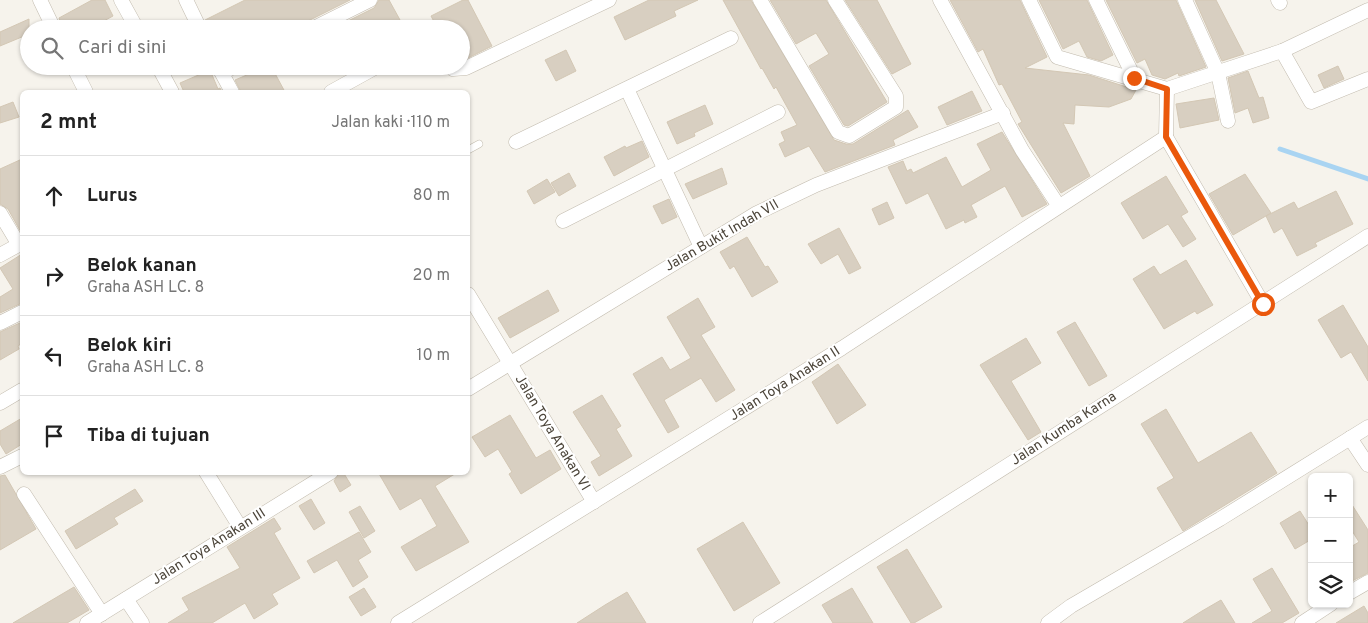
<!DOCTYPE html>
<html lang="id">
<meta charset="utf-8">
<style>
body{margin:0;font-family:Overpass,sans-serif;background:#f6f6f6;color:#222}
.controls{position:absolute;right:15px;bottom:15px;display:grid;overflow:hidden;border-radius:8px;box-shadow:0 1px 4px #0004}
.controls button{width:45px;height:45px;display:grid;place-items:center;padding:0;border:0;border-bottom:1px solid #e0e0e0;background:#fff;color:#222;font:25px sans-serif}
.stop{position:absolute;width:15px;height:15px;margin:-11px;border:4px solid #ea580c;border-radius:50%;background:#fff}
.stop.end{background:#ea580c;border-color:#fff;box-shadow:0 1px 5px #0008}
.list{margin:0;padding:0;list-style:none}
h2{display:flex;justify-content:space-between;align-items:center;height:65px;margin:0;padding:0 20px;font-size:21px}
h2 small{font-size:16px;font-weight:400;color:#767676}
.list li{display:grid;grid-template-columns:32px 1fr auto;gap:15px;align-items:center;box-sizing:border-box;height:80px;padding:0 20px;border-top:1px solid #e0e0e0}
.list b{display:block;font-size:19px;white-space:nowrap}
.list p{margin:0;font-size:16px;white-space:nowrap;color:#767676}
.list em{font-size:16px;font-style:normal;color:#767676}
.icon{flex:none;width:28px;height:28px;fill:none;stroke:currentColor;stroke-width:2;stroke-linecap:round;stroke-linejoin:round}
.map{position:relative;flex:none;width:1368px;height:623px;overflow:hidden}
.search{position:absolute;background:#fff;box-shadow:0 1px 4px #0004;left:20px;top:20px;width:450px;height:55px;display:flex;align-items:center;gap:12px;box-sizing:border-box;padding:0 18px;border-radius:28px;color:#767676;font-size:19px}
.panel{position:absolute;background:#fff;box-shadow:0 1px 4px #0004;left:20px;top:90px;width:450px;height:385px;border-radius:8px}
.map>svg:first-child{display:block}
</style>
<div class="map">
<svg width="1368" height="623" viewBox="0 0 1368 623">
<rect width="100%" height="100%" fill="#f6f3ec"/>
<g fill="none" stroke-linecap="round" stroke-linejoin="round">
<polyline stroke="#a9d4f2" stroke-width="5" points="1280,149 1368,179"/>
</g>
<g fill="#d8cfc1" stroke="#d3c7b4">
<polygon points="92,0 105,0 113,16 89,29 63,29 59,18"/>
<polygon points="245,0 350,0 308,21 303,29 226,29 223,24 210,29 205,20"/>
<polygon points="379,0 389,0 405,29 332,29 374,8"/>
<polygon points="463,0 468,0 492,46 466,59 461,50 461,29 438,29 431,16"/>
<polygon points="649,0 698,0 674,11 676,16 625,40 614,17"/>
<polygon points="723,0 751,0 834,140 846,144 853,144 908,110 918,127 893,140 895,145 825,172 809,146 785,157 779,144 785,141 781,132 797,125 776,87 774,89 762,68 761,69"/>
<polygon points="770,0 826,0 887,102 848,126 844,125 809,66 829,54 816,33 796,44"/>
<polygon points="845,0 877,0 911,64 892,74"/>
<polygon points="950,0 1020,0 1047,57 1025,68 1089,75 1136,90 1131,99 1109,107 1075,105 1074,124 1063,123 1090,176 1061,193 1018,124 1022,122 1002,84 999,85 983,49 978,52"/>
<polygon points="1039,0 1087,0 1113,55 1101,61 1087,57 1079,41 1063,49"/>
<polygon points="1106,0 1176,0 1206,67 1179,76 1178,73 1165,79 1152,75 1145,59 1137,63"/>
<polygon points="1195,0 1216,0 1244,54 1222,61"/>
<polygon points="29,19 29,34 0,46 0,32"/>
<polygon points="566,50 576,71 556,81 545,60"/>
<polygon points="268,66 271,66 285,92 241,92 235,80"/>
<polygon points="1338,66 1344,79 1324,88 1318,75"/>
<polygon points="210,70 218,89 220,88 222,92 184,92 180,83"/>
<polygon points="1248,71 1259,98 1263,97 1269,118 1253,123 1248,108 1235,113 1228,78"/>
<polygon points="972,91 982,111 947,125 938,107"/>
<polygon points="1214,98 1219,120 1180,128 1176,104"/>
<polygon points="13,102 19,117 0,123 0,107"/>
<polygon points="705,105 713,124 694,133 695,136 677,144 667,122"/>
<polygon points="1002,132 1047,204 1022,217 1005,186 971,205 977,217 965,223 964,220 946,229 928,193 906,204 888,167 903,161 907,171 911,169 913,173 946,157 962,187 991,170 977,144"/>
<polygon points="642,141 649,157 614,176 604,157 625,146 626,148"/>
<polygon points="22,159 22,234 8,209 0,204 0,169"/>
<polygon points="722,168 727,184 693,199 685,184"/>
<polygon points="569,173 576,186 559,196 551,183"/>
<polygon points="1245,174 1271,213 1233,235 1209,194"/>
<polygon points="1166,176 1188,212 1181,216 1196,239 1183,247 1168,224 1143,239 1121,203"/>
<polygon points="547,179 555,192 534,204 527,191"/>
<polygon points="1336,191 1353,224 1315,243 1317,246 1297,256 1282,228 1274,233 1266,216 1294,202 1298,209"/>
<polygon points="669,199 677,217 662,224 653,206"/>
<polygon points="887,202 894,218 879,225 872,209"/>
<polygon points="839,228 861,268 849,274 838,254 821,264 808,244"/>
<polygon points="747,237 765,267 768,266 778,282 752,297 734,266 730,269 720,252"/>
<polygon points="22,254 22,303 0,313 0,297 13,289 0,268"/>
<polygon points="1186,260 1213,305 1197,314 1195,311 1164,329 1133,279 1154,266 1160,275"/>
<polygon points="548,290 559,311 510,338 498,318"/>
<polygon points="698,298 715,327 701,335 735,390 716,402 701,378 664,400 679,427 668,433 633,374 662,357 670,370 691,358 667,317"/>
<polygon points="1343,305 1368,347 1368,381 1351,352 1341,358 1318,320"/>
<polygon points="22,322 22,343 18,346 19,349 0,360 0,332"/>
<polygon points="1075,322 1107,376 1089,386 1057,332"/>
<polygon points="1026,338 1041,363 1011,381 1041,432 1028,440 980,365"/>
<polygon points="838,364 866,405 837,424 812,382"/>
<polygon points="602,395 621,426 616,429 632,456 599,476 591,462 601,456 573,412"/>
<polygon points="1166,409 1198,463 1251,432 1277,473 1183,531 1157,488 1174,478 1141,424"/>
<polygon points="510,415 536,458 550,450 561,469 521,494 509,474 512,472 498,449 485,457 472,437"/>
<polygon points="22,418 22,444 6,454 0,444 0,431"/>
<polygon points="340,472 343,472 351,485 340,492 334,481"/>
<polygon points="378,472 458,472 435,486 469,542 416,571 401,547 437,526 421,498 400,510"/>
<polygon points="5,475 36,529 0,550 0,476"/>
<polygon points="135,489 143,501 114,518 118,524 76,549 65,531"/>
<polygon points="311,499 325,523 314,530 299,506"/>
<polygon points="1349,500 1368,530 1368,573 1352,581 1349,576 1349,548 1359,542 1349,526"/>
<polygon points="360,506 375,531 364,538 349,512"/>
<polygon points="1300,511 1312,530 1312,539 1295,549 1280,523"/>
<polygon points="274,518 281,529 274,533 300,578 272,594 278,604 254,619 245,603 212,623 168,623 189,610 182,598 240,568 227,547"/>
<polygon points="743,522 780,583 734,611 697,549"/>
<polygon points="359,532 371,552 358,560 368,577 353,587 337,560 314,573 307,561"/>
<polygon points="907,549 942,607 914,623 911,623 877,567"/>
<polygon points="1272,568 1299,613 1282,623 1252,623 1272,611 1253,579"/>
<polygon points="74,587 89,610 67,623 13,623"/>
<polygon points="364,588 376,607 361,616 349,597"/>
<polygon points="852,588 873,623 833,623 822,605"/>
<polygon points="627,592 646,623 577,623 605,605"/>
<polygon points="1221,600 1235,623 1183,623 1202,611"/>
<polygon points="1364,606 1368,613 1368,623 1336,623"/>
</g>
<g fill="none" stroke-linecap="round" stroke-linejoin="round">
<defs>
<polyline id="lane" points="468,150 479,144"/>
<g id="street">
<polyline points="40,0 54,29"/>
<polyline points="121,0 137,29"/>
<polyline points="186,0 200,29"/>
<polyline points="760,0 838,132 849,136 896,107 896,96 835,0"/>
<polyline points="940,0 1022,150 1058,205"/>
<polyline points="1029,0 1057,57 1167,89 1282,51 1368,10"/>
<polyline points="1096,0 1134,77"/>
<polyline points="1185,0 1218,73 1228,121"/>
<polyline points="1278,0 1280,3"/>
<polyline points="312,29 370,0"/>
<polyline points="1282,51 1311,102 1368,79"/>
<polyline points="73,66 86,92"/>
<polyline points="158,66 172,92"/>
<polyline points="218,66 232,92"/>
<polyline points="451,66 453,69 466,68 609,0"/>
<polyline points="222,73 235,66"/>
<polyline points="627,89 701,247"/>
<polyline points="331,92 378,66"/>
<polyline points="1166,137 1263,304"/>
<polyline points="1166,137 1167,89"/>
<polyline points="516,142 731,38"/>
<polyline points="0,213 19,245"/>
<polyline points="563,221 778,112"/>
<polyline points="0,255 22,243"/>
<polyline points="468,294 594,502"/>
<polyline points="0,323 22,312"/>
<polyline points="468,389 757,213 816,185 1003,113"/>
<polyline points="0,403 22,390"/>
<polyline points="1350,438 1368,465"/>
<polyline points="0,467 22,456"/>
<polyline points="206,472 240,527"/>
<polyline points="24,494 102,614"/>
<polyline points="1349,593 1368,582"/>
<polyline points="126,599 142,623"/>
<polyline points="87,623 331,472"/>
<polyline points="398,623 842,348 1166,137"/>
<polyline points="760,623 1368,236"/>
<polyline points="1048,623 1071,606 1220,519 1368,427"/>
<polyline points="1302,623 1331,604"/>
</g>
</defs>
<use href="#lane" stroke="#c2bbae" stroke-width="8"/>
<use href="#street" stroke="#c2bbae" stroke-width="15"/>
<use href="#lane" stroke="#fff" stroke-width="7"/>
<use href="#street" stroke="#fff" stroke-width="14"/>
</g>
<g fill="none" stroke-linecap="round" stroke-linejoin="round">
<polyline stroke="#ea580c" stroke-width="6" points="1134,78 1167,89 1166,137 1263,304"/>
</g>
<g text-anchor="middle" dominant-baseline="central" stroke-width="4" stroke-linejoin="round" paint-order="stroke">
<g font-size="14" fill="#4b4439" stroke="#fff">
<text transform="translate(722 236) rotate(-30)">Jalan Bukit Indah VII</text>
<text transform="translate(785 384) rotate(-32)">Jalan Toya Anakan II</text>
<text transform="translate(1064 429) rotate(-33)">Jalan Kumba Karna</text>
<text transform="translate(552 433) rotate(59)">Jalan Toya Anakan VI</text>
<text transform="translate(209 547) rotate(-32)">Jalan Toya Anakan III</text>
</g>
</g>
</svg>
<div class="controls">
<button>+</button>
<button>−</button>
<button><svg class="icon" aria-label="layers" viewBox="0 0 24 24"><path d="M12 4l9 5-9 5-9-5zM3 14l9 5 9-5"/></svg></button>
</div>
<div class="stop" style="left:1263px;top:304px"></div>
<div class="stop end" style="left:1134px;top:78px"></div>
<div class="search"><svg class="icon" aria-label="search" viewBox="0 0 24 24"><circle cx="10" cy="10" r="6"/><path d="M15 15l6 6"/></svg>Cari di sini</div>
<section class="panel">
<h2>2 mnt<small>Jalan kaki · 110 m</small></h2>
<ul class="list">
<li><svg class="icon" aria-label="ahead" viewBox="0 0 24 24"><path d="M12 20V5M6 11l6-6 6 6"/></svg><div><b>Lurus</b></div><em>80 m</em></li>
<li><svg class="icon" aria-label="right" viewBox="0 0 24 24"><path d="M7 20v-9h11M14 6l5 5-5 5"/></svg><div><b>Belok kanan</b><p>Graha ASH LC. 8</p></div><em>20 m</em></li>
<li><svg class="icon" aria-label="left" viewBox="0 0 24 24"><path d="M17 20v-9H6M10 6l-5 5 5 5"/></svg><div><b>Belok kiri</b><p>Graha ASH LC. 8</p></div><em>10 m</em></li>
<li><svg class="icon" aria-label="arrive" viewBox="0 0 24 24"><path d="M6 21V4h12l-3 4 3 4H6"/></svg><div><b>Tiba di tujuan</b></div></li>
</ul>
</section>
</div>
